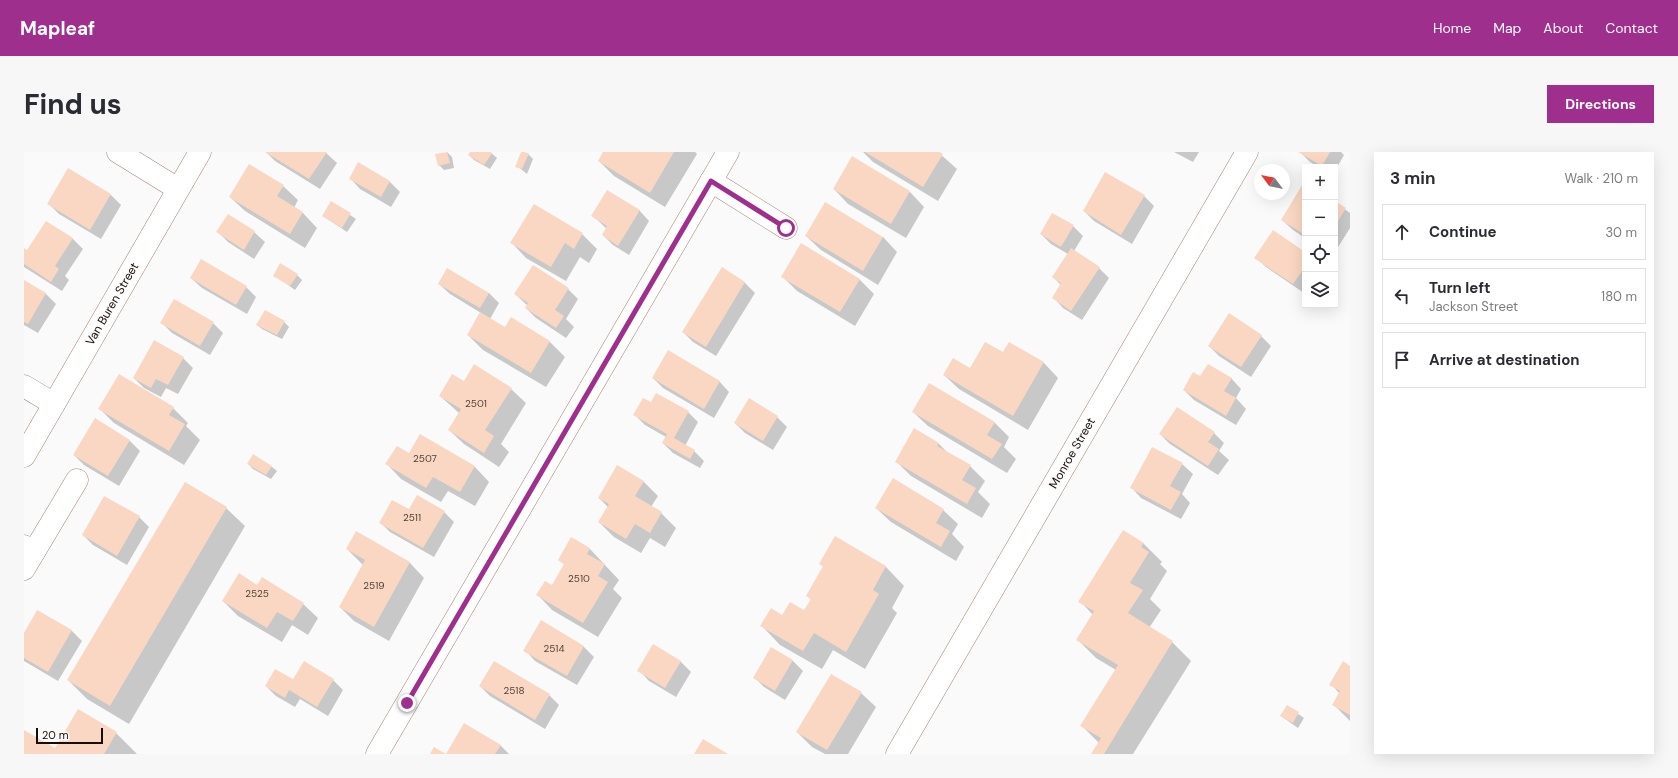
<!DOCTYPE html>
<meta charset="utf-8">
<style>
body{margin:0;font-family:"DM Sans",sans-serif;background:#f7f7f7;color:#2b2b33}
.controls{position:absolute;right:12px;top:12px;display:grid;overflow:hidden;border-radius:0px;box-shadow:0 4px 16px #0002}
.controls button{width:36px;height:36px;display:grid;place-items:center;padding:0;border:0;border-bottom:1px solid #e1e1e2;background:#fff;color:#2b2b33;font:20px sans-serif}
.compass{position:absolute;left:1230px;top:12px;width:36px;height:36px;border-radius:50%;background:#fff;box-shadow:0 4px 16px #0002;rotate:302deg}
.scale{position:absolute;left:12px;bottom:10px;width:67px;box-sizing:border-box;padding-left:4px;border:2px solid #180c06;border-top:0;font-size:11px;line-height:14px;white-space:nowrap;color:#180c06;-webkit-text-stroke:3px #fafafa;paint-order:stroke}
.stop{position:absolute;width:12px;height:12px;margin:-9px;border:3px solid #9f2f8d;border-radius:50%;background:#fff}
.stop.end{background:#9f2f8d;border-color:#fff;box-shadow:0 1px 4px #0008}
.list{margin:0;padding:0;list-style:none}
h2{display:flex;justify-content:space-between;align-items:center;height:52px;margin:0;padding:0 16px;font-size:17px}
h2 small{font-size:13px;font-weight:400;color:#7c7c81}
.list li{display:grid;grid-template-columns:26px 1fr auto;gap:12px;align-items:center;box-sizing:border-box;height:56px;margin:0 8px 8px;padding:0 8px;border:1px solid #e1e1e2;border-radius:0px}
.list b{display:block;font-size:15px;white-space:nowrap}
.list p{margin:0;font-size:13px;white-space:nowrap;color:#7c7c81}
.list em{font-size:13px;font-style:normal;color:#7c7c81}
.icon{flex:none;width:22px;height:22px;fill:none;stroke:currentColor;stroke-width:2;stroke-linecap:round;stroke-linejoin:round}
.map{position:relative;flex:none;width:1326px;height:602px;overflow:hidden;border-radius:0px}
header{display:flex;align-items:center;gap:24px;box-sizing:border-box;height:56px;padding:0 20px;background:#9f2f8d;color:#fff}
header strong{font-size:19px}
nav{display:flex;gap:22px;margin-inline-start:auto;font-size:14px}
.intro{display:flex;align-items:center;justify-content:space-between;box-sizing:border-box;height:96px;padding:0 24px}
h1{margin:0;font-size:28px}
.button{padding:10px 18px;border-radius:0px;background:#9f2f8d;color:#fff;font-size:14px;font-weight:700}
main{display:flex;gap:24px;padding:0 24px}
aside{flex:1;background:#fff;border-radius:0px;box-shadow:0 4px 16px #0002}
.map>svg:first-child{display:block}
</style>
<header>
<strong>Mapleaf</strong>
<nav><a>Home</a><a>Map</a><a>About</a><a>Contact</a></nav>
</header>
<div class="intro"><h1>Find us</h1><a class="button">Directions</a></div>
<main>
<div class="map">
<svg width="1326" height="602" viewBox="0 0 1326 602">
<rect width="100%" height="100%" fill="#fafafa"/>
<g fill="#0003">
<polygon points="242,0 301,0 313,11 296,37 251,9"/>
<polygon points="423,0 428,5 430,16 420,18 415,13"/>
<polygon points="447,0 466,0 473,6 466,17 450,8 445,3"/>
<polygon points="499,0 504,2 509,7 503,22 493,14"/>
<polygon points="581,0 671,0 673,2 641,55 590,24 575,9"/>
<polygon points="839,0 914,0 933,17 914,49 849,10"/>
<polygon points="1150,0 1175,0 1169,10"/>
<polygon points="1276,0 1317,0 1320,3 1311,19 1311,15 1294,15 1286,10"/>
<polygon points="829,6 886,40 900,55 882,86 824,52 810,37"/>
<polygon points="335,12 366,30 376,40 367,55 336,37 326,26"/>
<polygon points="45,18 87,43 97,53 77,87 35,62 25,52"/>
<polygon points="1281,32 1281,86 1269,78 1258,68"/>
<polygon points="259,34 274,48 270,56 279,61 293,76 281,96 221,59 206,45"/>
<polygon points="1120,44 1130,54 1108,92 1070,69 1060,59"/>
<polygon points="307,50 332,67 323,80 299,64"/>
<polygon points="1311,50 1326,61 1326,76 1311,100"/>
<polygon points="615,58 625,69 605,103 589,93 579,83 583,77 569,64"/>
<polygon points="205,64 230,80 241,90 230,107 204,90 194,80"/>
<polygon points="22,70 49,87 59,97 41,124 45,128 38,139 0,115 0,97 4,100"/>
<polygon points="1049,74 1059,84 1050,99 1075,116 1085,126 1058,168 1039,156 1029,145 1037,133 1029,125 1044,102 1027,92 1017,82"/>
<polygon points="558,82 573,97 565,111 556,105 542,129 502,106 488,91"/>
<polygon points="782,84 859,85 873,100 854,133 797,98"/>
<polygon points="1281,101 1280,141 1242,115 1231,105"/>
<polygon points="698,117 721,131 731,141 692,204 669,190 659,180"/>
<polygon points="250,123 273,123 278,128 271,138"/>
<polygon points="759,125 835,127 850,142 831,174 773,139"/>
<polygon points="167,126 222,135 232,145 223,162 178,136"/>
<polygon points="0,129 22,142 32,152 14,181 0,173"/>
<polygon points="415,132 465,141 475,151 466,167 481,176 487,167 526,190 541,205 522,235 459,198 444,183 457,161 426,142"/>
<polygon points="544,137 554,147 542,167 550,175 542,186 512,166 502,156 504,154 491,142"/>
<polygon points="260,170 265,175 258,187 238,177 233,173"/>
<polygon points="138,171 189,171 199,181 186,203 148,181"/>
<polygon points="1237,184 1247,194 1227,225 1195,204 1185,194"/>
<polygon points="985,191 1020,211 1034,226 1004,278 935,237 920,223 946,217 979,202"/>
<polygon points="159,206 169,216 154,242 142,236 137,245 120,236 110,226"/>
<polygon points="629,226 695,229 705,240 690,266 639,236"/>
<polygon points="1177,226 1207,226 1217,237 1212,246 1222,257 1212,273 1170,248 1160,238"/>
<polygon points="440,230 487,237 502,251 477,292 485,300 475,315 440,292 425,278 435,261 416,244"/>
<polygon points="906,232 971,271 985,285 980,295 992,307 983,321 904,274 889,260"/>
<polygon points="628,251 664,260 674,270 661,294 670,299 680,309 676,316 649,301 639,291 642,285 621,273 611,263"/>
<polygon points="149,256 164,271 162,274 176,288 160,313 90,271 76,257"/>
<polygon points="753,265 763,275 749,298 721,281 711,271"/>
<polygon points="72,268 106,289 116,299 95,334 60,313 50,303"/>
<polygon points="1190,281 1200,291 1195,299 1205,308 1194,323 1146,292 1136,282"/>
<polygon points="396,283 451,315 465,330 451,354 424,339 417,350 377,327 363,312 385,302"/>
<polygon points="914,291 924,301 946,314 961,329 954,340 966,352 958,366 887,324 872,309"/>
<polygon points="1129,296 1158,312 1169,322 1158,342 1166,351 1157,367 1117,346 1107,335"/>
<polygon points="224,312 248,315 253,319 247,327 229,317"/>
<polygon points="619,329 634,344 627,355 637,361 652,376 641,395 626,386 617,401 590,385 575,370 584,355 575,346"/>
<polygon points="202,356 221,374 105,572 63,547 44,528"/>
<polygon points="852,356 919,358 934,372 928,382 940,395 932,409 867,370"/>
<polygon points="385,359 420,360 430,370 410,405 366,380 356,370"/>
<polygon points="115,365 125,375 103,413 69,393 59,383"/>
<polygon points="332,381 386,411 400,426 365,489 330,469 316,455 339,413 323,397"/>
<polygon points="548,386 566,397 595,428 589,437 598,446 574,485 528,458 514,443 529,434 541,413 535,408"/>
<polygon points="811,386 862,415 880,434 868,456 873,461 841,517 809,498 798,517 756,493 738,474 759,465 781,460 787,448 783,443 800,415 796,412"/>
<polygon points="1119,391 1138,410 1136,412 1143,419 1126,447 1137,458 1125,476 1148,490 1167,509 1109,602 1068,602 1075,591 1058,574 1092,518 1072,506 1053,487 1069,463 1056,449"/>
<polygon points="234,434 279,452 294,466 284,483 268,473 258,490 214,464 199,449"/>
<polygon points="14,459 48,479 58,489 34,529 0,509 0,483"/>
<polygon points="518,470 560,495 570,505 553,533 511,509 501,498"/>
<polygon points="630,493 657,510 667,520 652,545 625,529 615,518"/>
<polygon points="747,496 769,509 779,519 761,548 740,535 730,525"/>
<polygon points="1326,514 1326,569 1310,553 1316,542 1307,532"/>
<polygon points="269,528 309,528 319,538 304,564 276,547 271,555 252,544 242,534"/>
<polygon points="456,534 525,543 535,553 521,577 466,544"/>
<polygon points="837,541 852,555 824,602 801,602 788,595 773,580"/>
<polygon points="1263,554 1280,566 1274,576 1257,564"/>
<polygon points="54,559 92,581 113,602 0,602 0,579 31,598"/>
<polygon points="476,593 485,602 423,602"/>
</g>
<g fill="#fad7c3">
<polygon points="241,0 303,0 285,27"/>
<polygon points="423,0 426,11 414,14 411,2"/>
<polygon points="446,0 467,0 468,1 460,13 444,3"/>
<polygon points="497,0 505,1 498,17 491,15"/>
<polygon points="579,0 650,0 626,41 574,9"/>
<polygon points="841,0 916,0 919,2 899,35"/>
<polygon points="1274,0 1306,0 1298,14"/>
<polygon points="828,4 886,39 867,72 809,37"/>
<polygon points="334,10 366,29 357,45 325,27"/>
<polygon points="225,12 260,33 253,44 279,60 266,82 205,45"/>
<polygon points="44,16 87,42 66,78 23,52"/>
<polygon points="1081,20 1121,43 1097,83 1059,59"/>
<polygon points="1280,30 1281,31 1281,83 1257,68"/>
<polygon points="583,38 616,58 594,94 578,83 583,74 567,64"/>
<polygon points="307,49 327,61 318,76 298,64"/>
<polygon points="1311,49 1322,56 1311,74"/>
<polygon points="801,50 859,85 839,119 781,84"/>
<polygon points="510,52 559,81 550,97 541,91 527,115 486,91"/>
<polygon points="1028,61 1050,73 1037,95 1016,82"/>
<polygon points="204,62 231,79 220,98 192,80"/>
<polygon points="22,69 49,86 31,114 35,117 27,130 0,112 0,96 3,98"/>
<polygon points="1249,78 1281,100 1281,115 1269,132 1230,106"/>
<polygon points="777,91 836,127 816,160 757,125"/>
<polygon points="1047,96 1076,115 1047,159 1028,146 1037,131 1028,125"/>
<polygon points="177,107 223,134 212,153 166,126"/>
<polygon points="256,111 274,122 266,134 249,124"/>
<polygon points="509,113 545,136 531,158 540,164 532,176 501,156 504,151 490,142"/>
<polygon points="698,115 721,130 682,195 658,180"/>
<polygon points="423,116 465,141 456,156 414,132"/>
<polygon points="0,128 22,141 4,172 0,170"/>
<polygon points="150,147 190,170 176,194 136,171"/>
<polygon points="241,158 261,169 253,183 232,173"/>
<polygon points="456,160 481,175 487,165 526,189 507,221 443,183"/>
<polygon points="1205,161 1238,183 1217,215 1184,194"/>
<polygon points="130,188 160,205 144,233 132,227 127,236 109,226"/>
<polygon points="961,190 979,200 985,190 1020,210 989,264 919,223 929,206 946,216"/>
<polygon points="644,198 696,229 680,257 628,226"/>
<polygon points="450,212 488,236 461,278 470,284 460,301 424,278 437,257 415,244 428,222 440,229"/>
<polygon points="1184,212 1208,226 1200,239 1212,246 1202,264 1159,238 1169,220 1176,224"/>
<polygon points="95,222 150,255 145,263 161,272 145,299 74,257"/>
<polygon points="905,231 971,270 963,283 978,292 968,307 888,260"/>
<polygon points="632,241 665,259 650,286 671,298 666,307 638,291 643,282 609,263 619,246 627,250"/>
<polygon points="725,246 754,264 739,289 710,271"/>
<polygon points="1153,255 1191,280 1184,290 1195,297 1184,314 1135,282"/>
<polygon points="71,266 106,288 84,324 49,303"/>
<polygon points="890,276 915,291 913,294 947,313 938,328 952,336 943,352 871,310"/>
<polygon points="396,282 451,314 436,340 409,325 402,336 361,312 373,294 385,301"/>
<polygon points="1128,295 1159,311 1146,334 1157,340 1147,358 1106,336"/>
<polygon points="229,302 248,314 242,323 223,312"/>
<polygon points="593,313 620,329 611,344 638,360 626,381 611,372 602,387 574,370 585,352 574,346"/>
<polygon points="869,326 920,357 912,371 926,379 917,395 851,356"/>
<polygon points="161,330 203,355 86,554 43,528"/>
<polygon points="393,343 421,359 399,396 355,371 368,348 385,357"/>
<polygon points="80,344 116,364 93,404 58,383"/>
<polygon points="1099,378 1120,391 1117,395 1125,400 1106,431 1119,438 1104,461 1149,489 1080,602 1067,602 1077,586 1056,574 1094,513 1052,488 1070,459 1054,450"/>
<polygon points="332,379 386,410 350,475 315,455 341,408 322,397"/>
<polygon points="811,384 862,414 849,438 855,442 822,500 790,481 779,499 736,474 747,456 758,463 766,450 780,458 787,447 782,444 799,414 795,412"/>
<polygon points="547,385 566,396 563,402 581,412 574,424 584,430 559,471 512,443 521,429 528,433 540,412 534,408"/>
<polygon points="215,421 233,433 238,425 280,451 269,469 253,460 243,476 198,449"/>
<polygon points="13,458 48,478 24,520 0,506 0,481"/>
<polygon points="517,468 560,494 543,524 499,499"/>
<polygon points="629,492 657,509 641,536 613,519"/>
<polygon points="747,495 769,508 751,539 729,526"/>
<polygon points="280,509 310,527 293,555 265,538 261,546 241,534 251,517 269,527"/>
<polygon points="470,509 526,542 511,568 455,534"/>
<polygon points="1319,509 1326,514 1326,563 1308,553 1316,539 1305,533"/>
<polygon points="807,522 838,540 803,598 772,580"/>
<polygon points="1263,553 1275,560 1269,571 1256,564"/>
<polygon points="54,557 93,580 80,602 0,602 0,578 31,596"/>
<polygon points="440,571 477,593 471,602 406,602 410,595 422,602"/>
<polygon points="679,587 704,602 670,602"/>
</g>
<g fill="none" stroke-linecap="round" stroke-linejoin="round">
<defs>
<g id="minor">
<polyline points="94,0 154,37"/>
<polyline points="687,29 762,76"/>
<polyline points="0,234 30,252"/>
<polyline points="0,394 10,400 53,328"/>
<polyline points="0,417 10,400"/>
<polyline points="353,602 704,0"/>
<polyline points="873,602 1223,0"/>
</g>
<polyline id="major" points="0,304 176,0"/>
</defs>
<use href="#minor" stroke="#a58673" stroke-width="23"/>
<use href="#major" stroke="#a58673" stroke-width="23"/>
<use href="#minor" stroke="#fff" stroke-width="22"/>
<use href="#major" stroke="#fff" stroke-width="22"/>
</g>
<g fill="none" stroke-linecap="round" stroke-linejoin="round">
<polyline stroke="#9f2f8d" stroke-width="5" points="383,551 687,29 762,76"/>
</g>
<g text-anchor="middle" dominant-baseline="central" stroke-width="3" stroke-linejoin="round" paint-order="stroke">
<g font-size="10" fill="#503f35">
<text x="452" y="251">2501</text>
<text x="401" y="306">2507</text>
<text x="388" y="365">2511</text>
<text x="555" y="426">2510</text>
<text x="350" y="433">2519</text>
<text x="233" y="441">2525</text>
<text x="530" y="496">2514</text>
<text x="490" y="538">2518</text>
</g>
<g font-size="12" fill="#180c06" stroke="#fafafa">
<text transform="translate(88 152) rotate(-60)">Van Buren Street</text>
<text transform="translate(1048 301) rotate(-60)">Monroe Street</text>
</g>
</g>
</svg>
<div class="controls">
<button>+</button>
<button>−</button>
<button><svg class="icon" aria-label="locate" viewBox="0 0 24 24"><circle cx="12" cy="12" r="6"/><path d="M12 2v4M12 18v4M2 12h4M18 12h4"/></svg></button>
<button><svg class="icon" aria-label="layers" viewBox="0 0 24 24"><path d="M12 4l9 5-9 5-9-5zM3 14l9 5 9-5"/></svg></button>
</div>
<svg class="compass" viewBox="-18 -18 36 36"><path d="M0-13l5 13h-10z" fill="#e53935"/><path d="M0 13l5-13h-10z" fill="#7c7c81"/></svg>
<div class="scale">20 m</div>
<div class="stop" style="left:762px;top:76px"></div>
<div class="stop end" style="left:383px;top:551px"></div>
</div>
<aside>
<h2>3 min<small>Walk · 210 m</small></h2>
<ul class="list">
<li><svg class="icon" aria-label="ahead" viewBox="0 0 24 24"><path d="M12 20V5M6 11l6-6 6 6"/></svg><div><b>Continue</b></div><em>30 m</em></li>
<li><svg class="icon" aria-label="left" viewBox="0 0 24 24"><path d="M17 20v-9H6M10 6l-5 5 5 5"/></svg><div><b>Turn left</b><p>Jackson Street</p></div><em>180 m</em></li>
<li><svg class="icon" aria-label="arrive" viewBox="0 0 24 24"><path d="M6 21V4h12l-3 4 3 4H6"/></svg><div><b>Arrive at destination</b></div></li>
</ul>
</aside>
</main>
